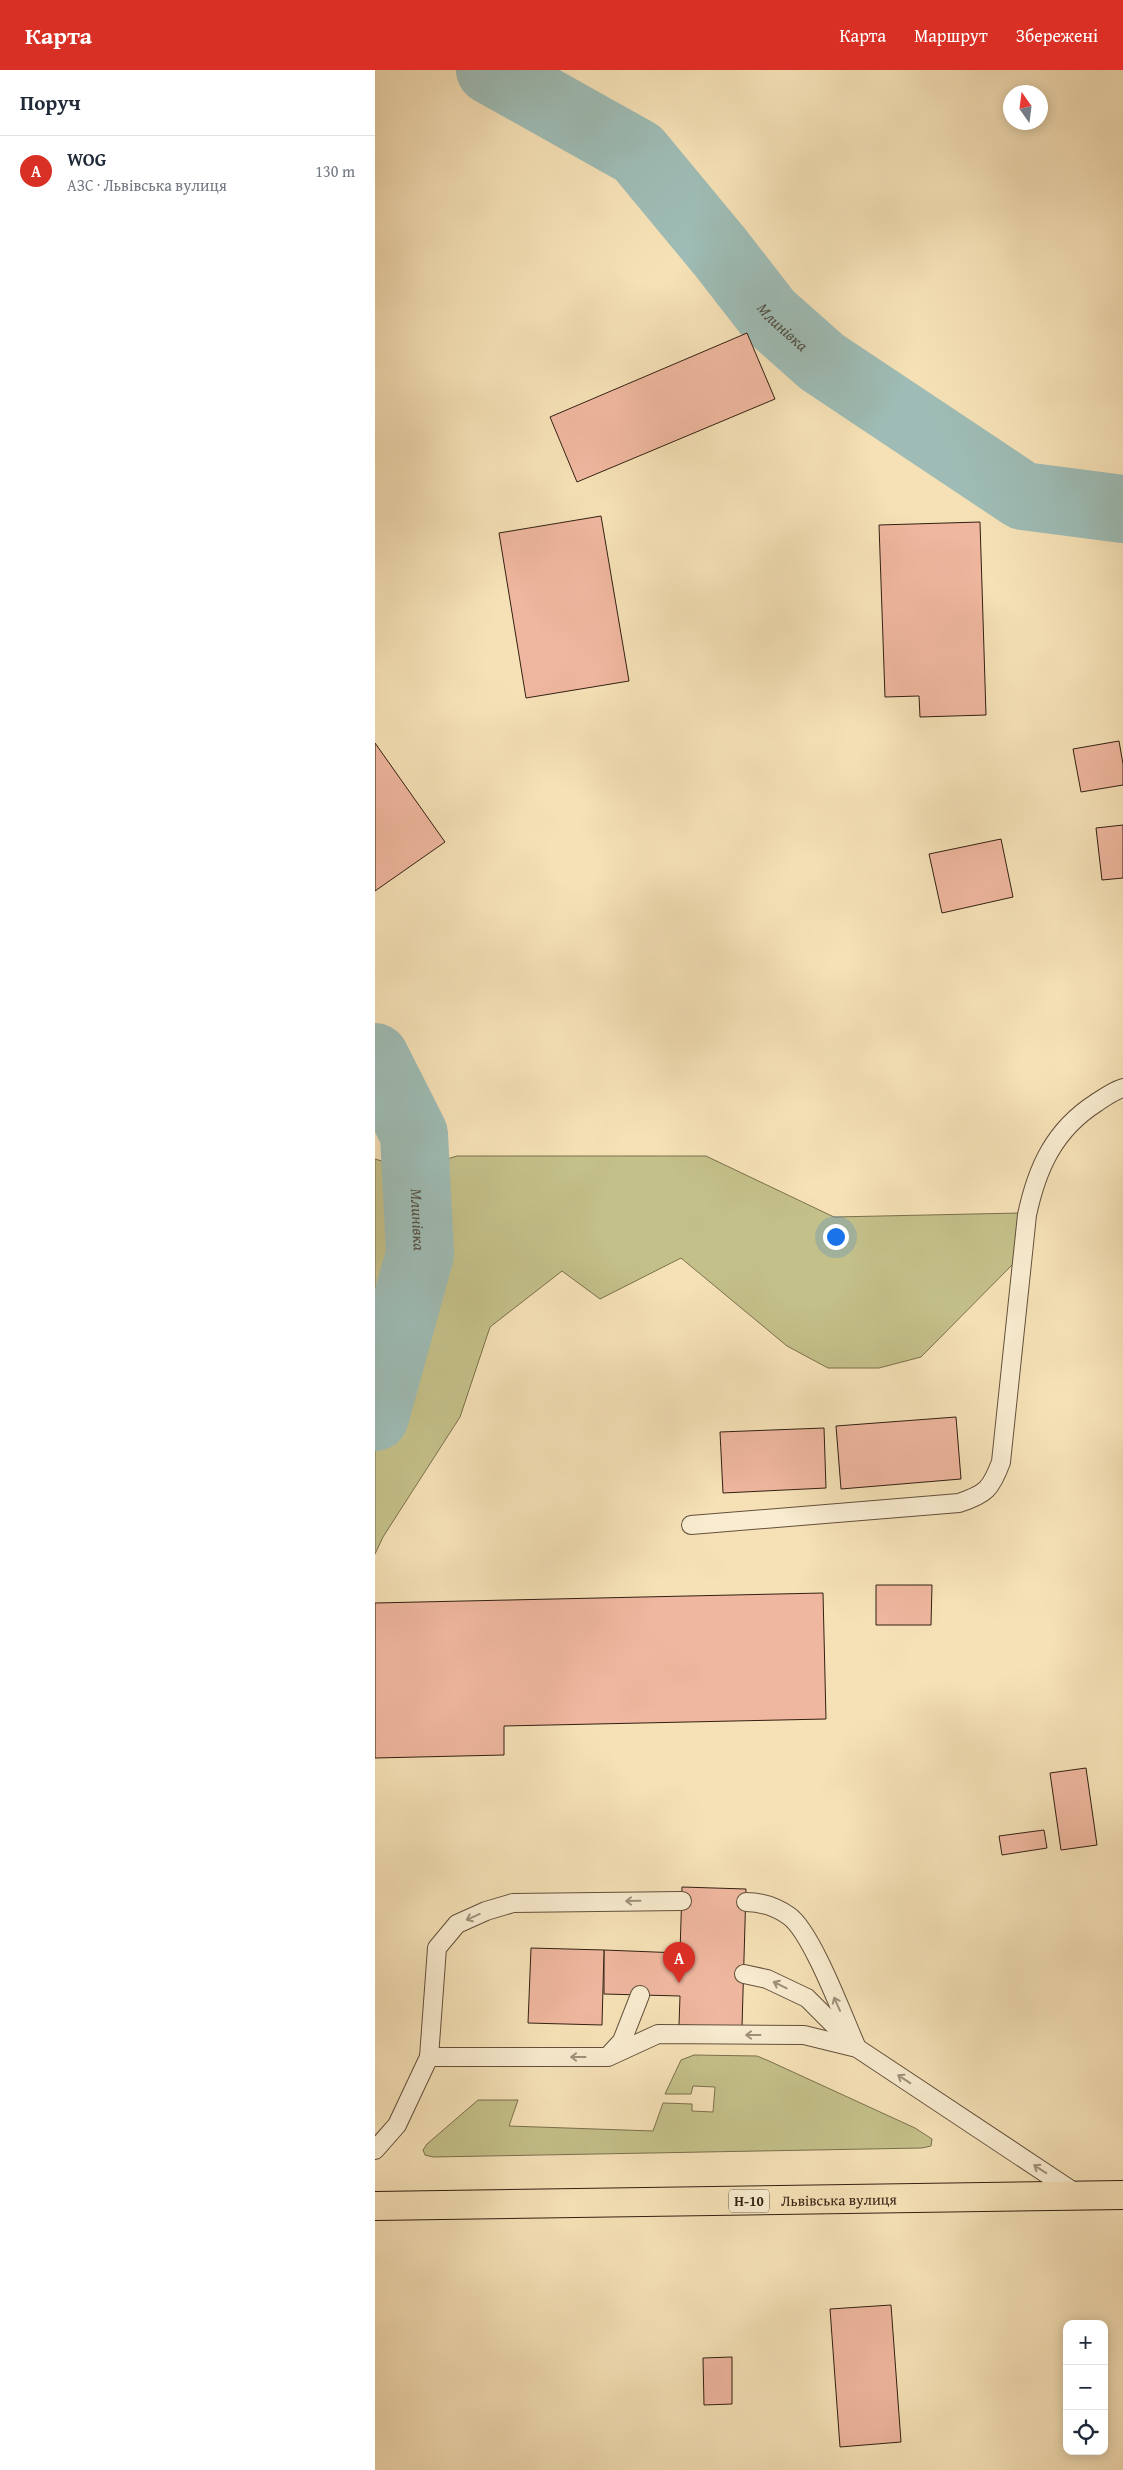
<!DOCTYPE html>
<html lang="uk">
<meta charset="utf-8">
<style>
body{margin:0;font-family:"Gentium Book Plus",serif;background:#f2f2f3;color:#1f2937}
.controls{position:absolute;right:15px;bottom:15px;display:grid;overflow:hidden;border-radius:10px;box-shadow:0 2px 12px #0003}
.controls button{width:45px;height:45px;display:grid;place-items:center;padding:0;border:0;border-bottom:1px solid #e0e1e3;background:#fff;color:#1f2937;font:25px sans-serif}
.compass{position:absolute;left:628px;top:15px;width:45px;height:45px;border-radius:50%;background:#fff;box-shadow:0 2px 12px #0003;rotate:346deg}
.you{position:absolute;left:460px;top:1166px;width:18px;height:18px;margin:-12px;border:4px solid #fff;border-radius:50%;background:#1a73e8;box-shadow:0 0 0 8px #1a73e833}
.badge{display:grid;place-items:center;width:32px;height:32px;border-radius:50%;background:#d93025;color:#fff;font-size:16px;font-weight:700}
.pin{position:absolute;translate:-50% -41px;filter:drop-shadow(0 1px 2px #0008)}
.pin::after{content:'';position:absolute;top:26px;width:18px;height:15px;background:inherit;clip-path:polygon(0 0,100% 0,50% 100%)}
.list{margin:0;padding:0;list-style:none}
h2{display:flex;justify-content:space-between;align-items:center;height:65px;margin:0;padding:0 20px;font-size:21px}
h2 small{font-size:16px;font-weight:400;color:#747a83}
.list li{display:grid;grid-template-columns:32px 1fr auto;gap:15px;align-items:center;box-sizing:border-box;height:70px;padding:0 20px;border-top:1px solid #e0e1e3}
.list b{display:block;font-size:19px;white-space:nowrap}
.list p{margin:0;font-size:16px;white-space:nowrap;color:#747a83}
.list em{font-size:16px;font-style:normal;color:#747a83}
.icon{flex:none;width:28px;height:28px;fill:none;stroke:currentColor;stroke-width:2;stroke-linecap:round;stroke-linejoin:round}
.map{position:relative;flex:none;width:748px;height:2400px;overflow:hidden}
header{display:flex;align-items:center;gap:30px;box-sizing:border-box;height:70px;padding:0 25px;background:#d93025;color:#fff}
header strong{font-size:24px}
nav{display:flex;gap:28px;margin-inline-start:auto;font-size:18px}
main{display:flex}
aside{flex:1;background:#fff}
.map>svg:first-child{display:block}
</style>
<header>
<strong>Карта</strong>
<nav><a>Карта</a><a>Маршрут</a><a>Збережені</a></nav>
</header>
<main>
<aside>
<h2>Поруч<small></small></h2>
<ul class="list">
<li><span class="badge">A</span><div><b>WOG</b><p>АЗС · Львівська вулиця</p></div><em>130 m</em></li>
</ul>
</aside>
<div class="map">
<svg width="748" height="2400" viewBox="0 0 748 2400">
<rect width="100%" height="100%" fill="#f6e1b7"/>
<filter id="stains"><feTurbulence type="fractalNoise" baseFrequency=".004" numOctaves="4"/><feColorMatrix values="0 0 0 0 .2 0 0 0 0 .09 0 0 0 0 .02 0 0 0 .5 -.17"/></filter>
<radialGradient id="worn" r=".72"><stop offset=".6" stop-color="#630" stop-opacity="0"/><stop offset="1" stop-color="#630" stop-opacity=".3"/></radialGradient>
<g fill="#c4c089" stroke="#7b704e">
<polygon points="82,1086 331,1086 459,1147 645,1143 642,1190 546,1287 504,1298 453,1298 412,1276 306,1188 225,1229 187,1201 115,1257 85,1347 8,1467 0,1484 0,1089 36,1100"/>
<polygon points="319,1985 382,1986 394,1991 540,2058 557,2069 556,2076 547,2078 58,2087 50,2085 48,2080 52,2074 103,2030 143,2030 134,2056 278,2061 288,2033 317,2034 317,2041 338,2042 340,2017 318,2016 316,2024 290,2024 306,1990"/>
</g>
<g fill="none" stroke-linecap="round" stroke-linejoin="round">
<g stroke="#9ebcb5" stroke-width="68">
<path id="s1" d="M115 0 263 83 345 182 394 245 447 292 648 426 748 439"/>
<path id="s2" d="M0 987 39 1064 45 1184 0 1347"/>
</g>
</g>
<g fill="#efb79f" stroke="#322012">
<polygon points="372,263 400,329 202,412 175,347"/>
<polygon points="226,446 254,611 151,628 124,463"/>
<polygon points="605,452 611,645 545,647 544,626 510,627 504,455"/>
<polygon points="744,671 748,694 748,715 706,722 698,679"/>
<polygon points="0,673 70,772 0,821"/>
<polygon points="748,755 748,808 727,810 721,758"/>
<polygon points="626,769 638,827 567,843 554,784"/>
<polygon points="581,1347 586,1409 466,1419 461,1356"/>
<polygon points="449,1358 451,1418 348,1423 345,1362"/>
<polygon points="501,1515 557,1515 556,1555 501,1555"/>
<polygon points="448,1523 451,1649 129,1656 129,1685 0,1688 0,1533"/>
<polygon points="711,1698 722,1775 686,1780 675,1703"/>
<polygon points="669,1760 672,1778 627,1785 624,1766"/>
<polygon points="307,1817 371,1819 367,1957 304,1955 305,1926 229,1924 229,1880 305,1883"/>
<polygon points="156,1878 229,1880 227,1955 153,1953"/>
<polygon points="516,2235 526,2372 465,2377 455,2239"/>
<polygon points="357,2287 357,2334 329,2335 328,2288"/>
</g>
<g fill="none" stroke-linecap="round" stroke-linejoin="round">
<defs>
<g id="service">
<path d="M316 1455 584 1433C611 1424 616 1419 626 1392L652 1145C662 1098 679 1060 721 1033 730 1027 738 1021 748 1018"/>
<path d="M371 1832C386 1832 401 1837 414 1846 437 1862 469 1949 482 1978"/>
<polyline points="369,1904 392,1909 432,1928 475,1971"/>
<polyline points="235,1984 247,1971 265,1925"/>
<polyline points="54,1987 62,1878 82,1854 111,1841 138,1833 307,1831"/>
<polyline points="0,2080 22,2055 54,1987 233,1987 283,1964 429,1965 482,1978 705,2126"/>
</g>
<g id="primary">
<path id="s3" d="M0 2136 748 2125"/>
</g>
</defs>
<use href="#service" stroke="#63503b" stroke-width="20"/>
<use href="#primary" stroke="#322012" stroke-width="30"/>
<use href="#service" stroke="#f9ecd0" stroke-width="18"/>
<use href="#primary" stroke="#f6e1b7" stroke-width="28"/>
</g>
<defs><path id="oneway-shaft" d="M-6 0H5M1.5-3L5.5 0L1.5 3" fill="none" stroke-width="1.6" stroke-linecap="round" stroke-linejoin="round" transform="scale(1.25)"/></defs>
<g stroke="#9f907a">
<use href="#oneway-shaft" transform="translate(258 1831) rotate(179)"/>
<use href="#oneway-shaft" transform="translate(98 1847) rotate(156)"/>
<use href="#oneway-shaft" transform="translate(405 1915) rotate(-154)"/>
<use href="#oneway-shaft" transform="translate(462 1934) rotate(-114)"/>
<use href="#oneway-shaft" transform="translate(378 1965) rotate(-180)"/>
<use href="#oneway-shaft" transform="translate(203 1987) rotate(-180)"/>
<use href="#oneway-shaft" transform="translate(529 2009) rotate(-147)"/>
<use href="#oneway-shaft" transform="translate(665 2099) rotate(-147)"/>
</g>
<g text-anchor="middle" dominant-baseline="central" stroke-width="4.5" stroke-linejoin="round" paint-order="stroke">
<rect fill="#f9ecd0" stroke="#6e5d4b" stroke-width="1" x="354" y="2119.5" width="40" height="23" rx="4"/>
<g font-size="14" font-weight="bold" fill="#322012">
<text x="374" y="2131">Н-10</text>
</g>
<g font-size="15" fill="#322012" stroke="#f9ecd0">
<text stroke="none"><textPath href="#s3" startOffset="464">Львівська вулиця</textPath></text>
</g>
<g font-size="16" font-style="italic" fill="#524f43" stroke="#f9ecd0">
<text stroke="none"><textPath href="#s1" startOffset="396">Млинівка</textPath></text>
<text stroke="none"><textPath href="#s2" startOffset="172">Млинівка</textPath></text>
</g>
</g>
<rect width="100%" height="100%" filter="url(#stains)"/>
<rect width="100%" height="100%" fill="url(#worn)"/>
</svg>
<div class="controls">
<button>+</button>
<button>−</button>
<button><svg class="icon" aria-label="locate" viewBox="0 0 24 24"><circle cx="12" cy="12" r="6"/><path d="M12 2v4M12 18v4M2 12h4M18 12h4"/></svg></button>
</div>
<svg class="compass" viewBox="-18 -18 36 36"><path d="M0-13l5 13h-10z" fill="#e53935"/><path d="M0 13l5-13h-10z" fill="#747a83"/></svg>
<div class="you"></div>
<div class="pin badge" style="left:304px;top:1913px">A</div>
</div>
</main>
